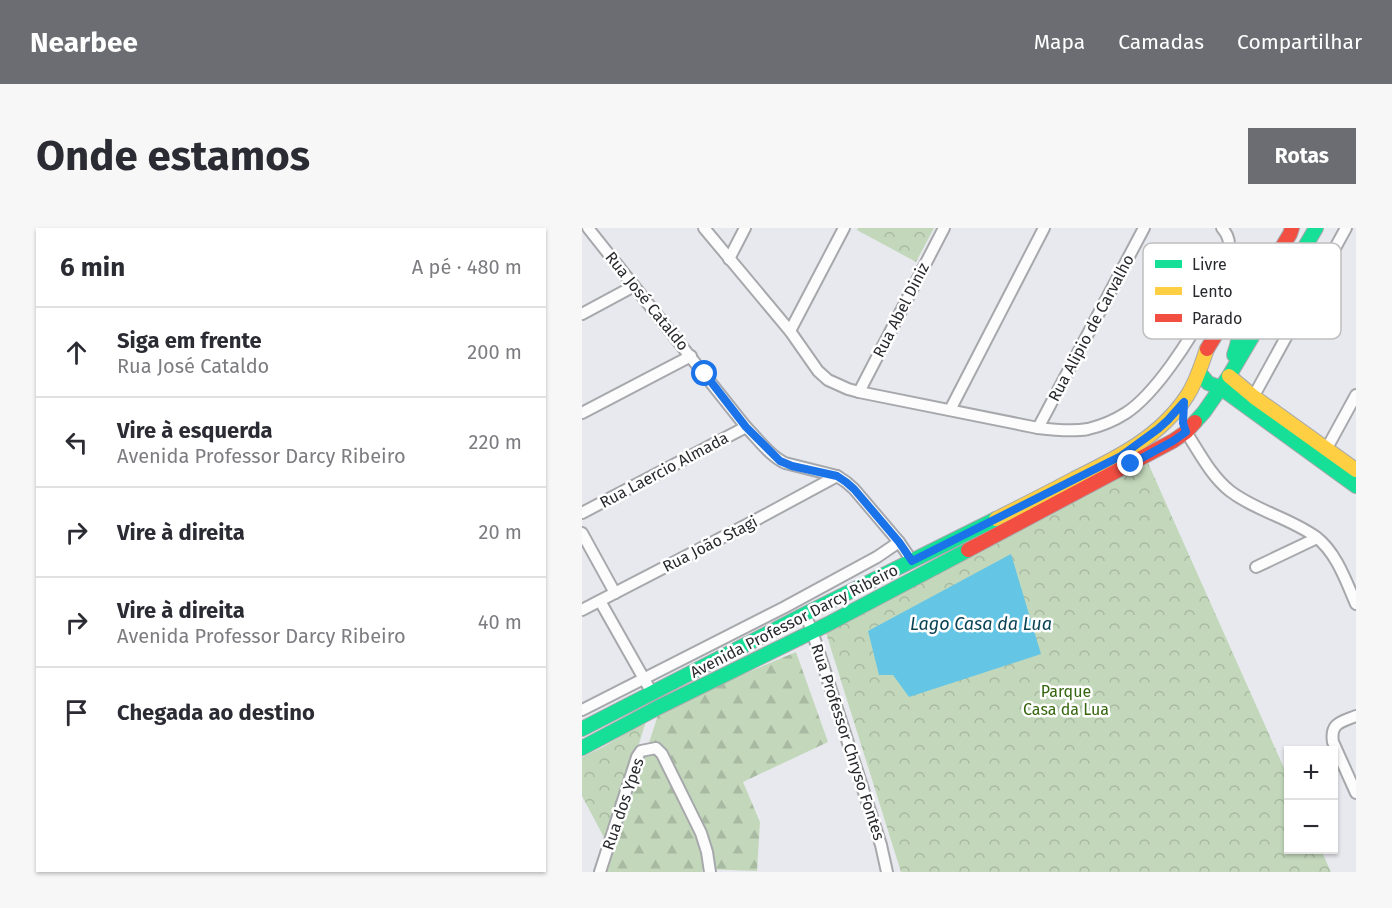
<!DOCTYPE html>
<html lang="pt">
<meta charset="utf-8">
<style>
body{margin:0;font-family:"Fira Sans",sans-serif;background:#f7f7f7;color:#2b2b33}
.controls{position:absolute;right:18px;bottom:18px;display:grid;overflow:hidden;border-radius:0px;box-shadow:0 2px 4px #0004}
.controls button{width:54px;height:54px;display:grid;place-items:center;padding:0;border:0;border-bottom:2px solid #e1e1e2;background:#fff;color:#2b2b33;font:30px sans-serif}
.stop{position:absolute;width:18px;height:18px;margin:-14px;border:4px solid #1a73e8;border-radius:50%;background:#fff}
.stop.end{background:#1a73e8;border-color:#fff;box-shadow:0 2px 6px #0008}
.list{margin:0;padding:0;list-style:none}
h2{display:flex;justify-content:space-between;align-items:center;height:78px;margin:0;padding:0 24px;font-size:26px}
h2 small{font-size:20px;font-weight:400;color:#7c7c81}
.list li{display:grid;grid-template-columns:39px 1fr auto;gap:18px;align-items:center;box-sizing:border-box;height:90px;padding:0 24px;border-top:2px solid #e1e1e2}
.list b{display:block;font-size:22px;white-space:nowrap}
.list p{margin:0;font-size:20px;white-space:nowrap;color:#7c7c81}
.list em{font-size:20px;font-style:normal;color:#7c7c81}
.icon{flex:none;width:33px;height:33px;fill:none;stroke:currentColor;stroke-width:2;stroke-linecap:round;stroke-linejoin:round}
.map{position:relative;flex:none;width:774px;height:644px;overflow:hidden;border-radius:0px}
header{display:flex;align-items:center;gap:36px;box-sizing:border-box;height:84px;padding:0 30px;background:#6c6d72;color:#fff}
header strong{font-size:28px}
nav{display:flex;gap:33px;margin-inline-start:auto;font-size:21px}
.intro{display:flex;align-items:center;justify-content:space-between;box-sizing:border-box;height:144px;padding:0 36px}
h1{margin:0;font-size:42px}
.button{padding:15px 27px;border-radius:0px;background:#6c6d72;color:#fff;font-size:21px;font-weight:700}
main{display:flex;gap:36px;padding:0 36px}
aside{flex:1;background:#fff;border-radius:0px;box-shadow:0 2px 4px #0004}
.map>svg:first-child{display:block}
</style>
<header>
<strong>Nearbee</strong>
<nav><a>Mapa</a><a>Camadas</a><a>Compartilhar</a></nav>
</header>
<div class="intro"><h1>Onde estamos</h1><a class="button">Rotas</a></div>
<main>
<aside>
<h2>6 min<small>A pé · 480 m</small></h2>
<ul class="list">
<li><svg class="icon" aria-label="ahead" viewBox="0 0 24 24"><path d="M12 20V5M6 11l6-6 6 6"/></svg><div><b>Siga em frente</b><p>Rua José Cataldo</p></div><em>200 m</em></li>
<li><svg class="icon" aria-label="left" viewBox="0 0 24 24"><path d="M17 20v-9H6M10 6l-5 5 5 5"/></svg><div><b>Vire à esquerda</b><p>Avenida Professor Darcy Ribeiro</p></div><em>220 m</em></li>
<li><svg class="icon" aria-label="right" viewBox="0 0 24 24"><path d="M7 20v-9h11M14 6l5 5-5 5"/></svg><div><b>Vire à direita</b></div><em>20 m</em></li>
<li><svg class="icon" aria-label="right" viewBox="0 0 24 24"><path d="M7 20v-9h11M14 6l5 5-5 5"/></svg><div><b>Vire à direita</b><p>Avenida Professor Darcy Ribeiro</p></div><em>40 m</em></li>
<li><svg class="icon" aria-label="arrive" viewBox="0 0 24 24"><path d="M6 21V4h12l-3 4 3 4H6"/></svg><div><b>Chegada ao destino</b></div></li>
</ul>
</aside>
<div class="map">
<svg width="774" height="644" viewBox="0 0 774 644">
<defs>
<pattern id="forest-firs" width="22" height="20" patternUnits="userSpaceOnUse" patternTransform="scale(1.5)"><rect width="22" height="20" fill="#c3d8bb"/><path d="M5 1l3.5 6h-7zM16 11l3.5 6h-7z" fill="#a8baa1"/></pattern>
<pattern id="park-crowns" width="20" height="18" patternUnits="userSpaceOnUse" patternTransform="scale(1.5)"><rect width="20" height="18" fill="#c3d8bb"/><path d="M2 6a3 3 0 1 1 6 0M12 15a3 3 0 1 1 6 0" fill="none" stroke="#a8baa1"/></pattern>
</defs>
<rect width="100%" height="100%" fill="#e8e9ef"/>
<polygon fill="url(#forest-firs)" points="214,424 246,514 161,554 178,594 175,643 121,641 120,644 25,644 78,481"/>
<g fill="url(#park-crowns)">
<polygon points="276,0 352,0 334,34 275,2"/>
<polygon points="566,235 706,549 706,622 739,622 749,644 319,644 244,405"/>
<polygon points="64,493 26,617 0,568 0,529 21,519"/>
</g>
<polygon fill="#65c5e5" points="429,326 459,426 327,469 311,447 297,447 286,403"/>
<g fill="none" stroke-linecap="round" stroke-linejoin="round">
<defs>
<g id="street">
<path d="M6 0 164 199C176 211 188 228 203 235L255 248 264 254 272 261 317 314 330 333"/>
<path d="M122 0 208 103 236 143 246 152 266 161 277 164 456 200C472 202 490 204 506 201 519 198 533 192 544 185 573 166 609 111 624 80 633 63 639 43 646 25 648 14 647 8 640 0"/>
<polyline points="147,31 163,0"/>
<polyline points="625,79 648,91"/>
<polyline points="0,86 52,58"/>
<polyline points="208,103 262,0"/>
<polyline points="277,164 362,0"/>
<polyline points="669,173 764,0"/>
<polyline points="368,182 462,0"/>
<polyline points="0,185 109,128"/>
<polyline points="456,200 562,0"/>
<path d="M604 204C617 224 629 248 648 263 674 283 708 290 734 309 754 324 764 353 774 376"/>
<polyline points="745,220 774,167"/>
<polyline points="0,285 164,199"/>
<polyline points="0,305 33,365"/>
<polyline points="674,339 735,310"/>
<polyline points="18,373 70,465"/>
<polyline points="0,382 170,294 255,248"/>
<polyline points="223,386 230,403 299,617 305,644"/>
<polyline points="0,482 203,379 295,329 317,314"/>
<path d="M774 488C759 494 748 495 751 514L774 565"/>
<polyline points="18,644 55,529 59,523 74,520 80,526 119,605 125,624 128,644"/>
</g>
<g id="fast">
<path d="M648 91C660 102 657 113 652 127"/>
<polyline points="617,144 626,155 639,160 774,258"/>
<polyline points="613,194 622,184 647,148 734,0"/>
<polyline points="0,501 223,386 414,291"/>
<polyline points="0,520 77,479 246,396 386,322"/>
</g>
<g id="slow">
<polyline points="647,148 672,169 774,242"/>
<path d="M414 291C440 278 466 265 492 251 535 230 578 209 605 168 615 153 619 137 625 121"/>
</g>
<g id="jam">
<polyline points="625,121 636,103 670,69 708,6 710,0"/>
<polyline points="386,322 591,213 604,204 613,194"/>
</g>
</defs>
<use href="#street" stroke="#a7a8ac" stroke-width="14"/>
<use href="#fast" stroke="#a7a8ac" stroke-width="16"/>
<use href="#slow" stroke="#a7a8ac" stroke-width="16"/>
<use href="#jam" stroke="#a7a8ac" stroke-width="16"/>
<use href="#street" stroke="#fcfcfd" stroke-width="10"/>
<use href="#fast" stroke="#16e098" stroke-width="14"/>
<use href="#slow" stroke="#ffcf43" stroke-width="14"/>
<use href="#jam" stroke="#f24e42" stroke-width="14"/>
</g>
<g fill="none" stroke-linecap="round" stroke-linejoin="round">
<polyline stroke="#1a73e8" stroke-width="8" points="123,146 164,199 198,233 210,238 255,248 264,254 272,261 317,314 330,333 539,228 576,201 586,192 602,174 601,195 604,204 591,213 549,236"/>
</g>
<g text-anchor="middle" dominant-baseline="central" stroke-width="5" stroke-linejoin="round" paint-order="stroke">
<g font-size="16" fill="#292a2e" stroke="#fff">
<text transform="translate(65 73) rotate(51)">Rua José Cataldo</text>
<text transform="translate(319 82) rotate(-63)">Rua Abel Diniz</text>
<text transform="translate(509 100) rotate(-62)">Rua Alipio de Carvalho</text>
<text transform="translate(82 242) rotate(-28)">Rua Laercio Almada</text>
<text transform="translate(128 316) rotate(-27)">Rua João Stagi</text>
<text transform="translate(212 393) rotate(-27)">Avenida Professor Darcy Ribeiro</text>
<text transform="translate(266 514) rotate(72)">Rua Professor Chryso Fontes</text>
<text transform="translate(41 576) rotate(-71)">Rua dos Ypes</text>
</g>
<g font-size="16" fill="#35650d" stroke="#fff">
<text x="484" y="463">Parque<tspan x="484" dy="18">Casa da Lua</tspan></text>
</g>
<g font-size="18" font-style="italic" fill="#0a4355" stroke="#fff">
<text x="399" y="396">Lago Casa da Lua</text>
</g>
</g>
<rect x="561" y="15" width="198" height="96" rx="9" fill="#fff" stroke="#bfbfc0" stroke-width="1.5"/>
<rect x="573" y="32" width="27" height="8" fill="#16e098"/>
<rect x="573" y="59" width="27" height="8" fill="#ffcf43"/>
<rect x="573" y="86" width="27" height="8" fill="#f24e42"/>
<g font-size="16" fill="#292a2e">
<text x="610" y="42">Livre</text>
<text x="610" y="69">Lento</text>
<text x="610" y="96">Parado</text>
</g>
</svg>
<div class="controls">
<button>+</button>
<button>−</button>
</div>
<div class="stop" style="left:123px;top:146px"></div>
<div class="stop end" style="left:549px;top:236px"></div>
</div>
</main>
